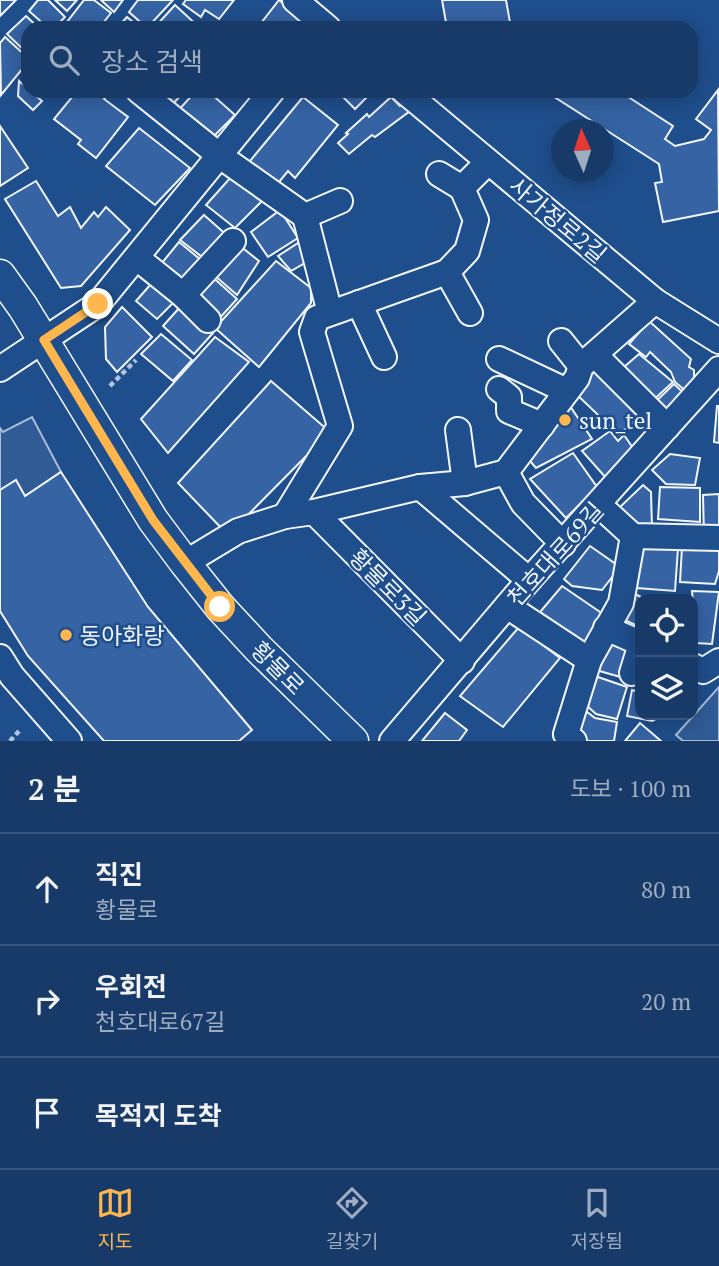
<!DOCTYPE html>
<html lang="ko">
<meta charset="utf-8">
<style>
body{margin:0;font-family:"PT Serif","Noto Sans KR",serif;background:#244571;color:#f1f3f6}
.controls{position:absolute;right:21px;bottom:21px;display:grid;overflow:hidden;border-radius:14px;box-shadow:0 4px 18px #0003}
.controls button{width:63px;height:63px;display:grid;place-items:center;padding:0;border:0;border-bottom:2px solid #36547d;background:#173a69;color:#f1f3f6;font:35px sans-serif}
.compass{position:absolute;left:551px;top:119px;width:63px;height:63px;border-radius:50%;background:#173a69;box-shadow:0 4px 18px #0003;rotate:357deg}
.stop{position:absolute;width:21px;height:21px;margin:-16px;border:5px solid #ffb74d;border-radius:50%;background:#fff}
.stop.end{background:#ffb74d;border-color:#fff;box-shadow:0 2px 7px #0008}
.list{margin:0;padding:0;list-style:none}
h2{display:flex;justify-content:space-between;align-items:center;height:91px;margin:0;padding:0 28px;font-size:30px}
h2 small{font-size:23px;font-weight:400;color:#9eadc0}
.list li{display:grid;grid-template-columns:46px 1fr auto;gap:21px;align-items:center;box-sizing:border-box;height:112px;padding:0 28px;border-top:2px solid #36547d}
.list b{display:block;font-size:26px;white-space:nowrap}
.list p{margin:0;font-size:23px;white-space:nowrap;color:#9eadc0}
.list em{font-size:23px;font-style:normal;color:#9eadc0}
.icon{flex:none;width:38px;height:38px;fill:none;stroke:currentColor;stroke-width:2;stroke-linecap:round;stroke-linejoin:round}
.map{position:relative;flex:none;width:719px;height:741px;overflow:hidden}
.search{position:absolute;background:#173a69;box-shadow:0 4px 18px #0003;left:21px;right:21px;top:21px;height:77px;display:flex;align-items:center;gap:18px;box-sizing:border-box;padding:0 24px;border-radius:21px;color:#9eadc0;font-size:26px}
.sheet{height:427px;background:#173a69}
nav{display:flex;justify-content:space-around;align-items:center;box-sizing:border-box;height:98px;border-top:2px solid #36547d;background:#173a69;font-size:19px;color:#9eadc0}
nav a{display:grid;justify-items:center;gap:4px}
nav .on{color:#ffb74d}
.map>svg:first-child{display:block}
</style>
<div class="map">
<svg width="719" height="741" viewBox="0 0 719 741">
<rect width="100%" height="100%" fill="#1f4e8c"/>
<g fill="#305b95" stroke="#a8bbd7" stroke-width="2">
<polygon points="32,417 61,472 25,496 0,490 0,428 3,432"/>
<polygon points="719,687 719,741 683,741 676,735"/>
</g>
<g fill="#3563a3" stroke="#f2f6ff" stroke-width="2">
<polygon points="0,0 16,0 0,16"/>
<polygon points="38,0 48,0 65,17 54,28 48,28 29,11"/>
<polygon points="55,0 77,0 67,11"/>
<polygon points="84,0 94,0 111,13 99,28 73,28 67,22"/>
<polygon points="101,0 123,0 114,12"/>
<polygon points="138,0 173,0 147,28 129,12"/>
<polygon points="186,0 234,0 219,19 205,10 201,17 183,4"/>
<polygon points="279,0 300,17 300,28 258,27"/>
<polygon points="442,0 506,0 511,28 447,28"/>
<polygon points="175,5 199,27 197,28 154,28"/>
<polygon points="26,16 39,28 28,28 28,54 7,34"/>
<polygon points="127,17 140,28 117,28"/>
<polygon points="5,37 28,58 28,62 1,95 0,43"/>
<polygon points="19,81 42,101 33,110 18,96"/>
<polygon points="718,90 719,211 663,222 655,183 662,182 659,164 545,91 619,91 673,126 665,139 675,146 704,139 711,130 696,119"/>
<polygon points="77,91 100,91 107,96 104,99 128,117 96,158 78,144 81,140 54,119"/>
<polygon points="152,91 185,91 171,106"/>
<polygon points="196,91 208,91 235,115 208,142 175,114"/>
<polygon points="337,91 373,91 355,109"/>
<polygon points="303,97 338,125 295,178 288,171 275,187 245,167"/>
<polygon points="391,97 400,106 403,103 410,111 375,137 372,135 349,154 338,143 348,134 346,133 367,114 369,117"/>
<polygon points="0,126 28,168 0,186"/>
<polygon points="139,128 190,168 155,205 106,166"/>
<polygon points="231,177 262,201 235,228 206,205"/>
<polygon points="36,181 58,216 70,207 81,228 94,212 98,217 106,207 130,230 81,286 61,288 5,199"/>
<polygon points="280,210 298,238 268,257 251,232"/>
<polygon points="204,215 230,238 206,260 180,240"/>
<polygon points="301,241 310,260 291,271 278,256"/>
<polygon points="179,242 201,260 181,288 157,269"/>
<polygon points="239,245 259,261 237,295 214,275"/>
<polygon points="276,261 311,288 311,303 259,367 215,328"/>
<polygon points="208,273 237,299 217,321 192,299"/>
<polygon points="151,284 173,303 157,319 136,301"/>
<polygon points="181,306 213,333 194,354 163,326"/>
<polygon points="122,307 152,337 117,372 106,359 105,327"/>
<polygon points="649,321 691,359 689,367 694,370 694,385 687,392 675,382 671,372 650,352 646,357 629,344"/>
<polygon points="161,334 192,360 173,381 141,354"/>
<polygon points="215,337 249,362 168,453 141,419"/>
<polygon points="639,354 673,382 649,404 617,373"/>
<polygon points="595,370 641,415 619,435 573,391"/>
<polygon points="271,381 330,432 228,535 178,483"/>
<polygon points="674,384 687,396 666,418 651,406"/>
<polygon points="566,400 592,439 536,468 524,454"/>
<polygon points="717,406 719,406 719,443 714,442"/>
<polygon points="610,431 618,441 624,435 635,451 607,479 582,451"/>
<polygon points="573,453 597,487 566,518 530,479"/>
<polygon points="670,454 700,458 695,485 666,484 652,470"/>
<polygon points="61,472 148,607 252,730 239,741 104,741 28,656 0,611 0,490 16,480 25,496"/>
<polygon points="643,485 651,492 652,528 624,524 620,507"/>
<polygon points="660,487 700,488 700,522 658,519"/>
<polygon points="719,494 719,537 704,536 703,495"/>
<polygon points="590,546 620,567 602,590 572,586 564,579"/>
<polygon points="640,547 678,548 675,591 637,588"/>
<polygon points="682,547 719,548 719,571 715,584 680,582"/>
<polygon points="562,586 603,614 586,643 540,612"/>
<polygon points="692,591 719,592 712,644 696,643"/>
<polygon points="631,592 645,599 640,599 640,627 618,617"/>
<polygon points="519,627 560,658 503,727 460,696"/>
<polygon points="607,636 635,646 624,678 596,670"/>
<polygon points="595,676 627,687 617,719 596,714 585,704"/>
<polygon points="632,690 640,692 640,715 664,715 652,721 627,716"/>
<polygon points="582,708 595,718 617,722 614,741 584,741 574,731"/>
<polygon points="445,713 467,730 459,741 422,741"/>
<polygon points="640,723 661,741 625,741"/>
</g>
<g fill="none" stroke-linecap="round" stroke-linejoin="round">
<defs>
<g id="minor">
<polyline points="295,0 328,28"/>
<polyline points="139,91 220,156 305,216 340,201"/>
<polyline points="404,91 655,301 719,341"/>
<polyline points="439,174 462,188"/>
<polyline points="305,216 330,313"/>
<polyline points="137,258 183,295 208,320"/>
<polyline points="447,272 470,313"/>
<polyline points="183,295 233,241"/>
<polyline points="359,303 384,357"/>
<polyline points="561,341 581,366"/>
<polyline points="595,355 667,427"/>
<polyline points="499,359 567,391"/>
<polyline points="0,369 98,304 272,91"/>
<polyline points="499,389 509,397 509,411 542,425"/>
<polyline points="458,430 465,483"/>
<polyline points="506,472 523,503 563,544"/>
<polyline points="420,487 529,580"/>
<polyline points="599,505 633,536 719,538"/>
<polyline points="314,512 462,661"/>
<polyline points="285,516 340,426 312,332 317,318 447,272 467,251 476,220 462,188 488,162"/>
<polyline points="185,563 238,531 285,516 314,512 420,487 465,483 506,472 577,378 581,366 655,301"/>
<polyline points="507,606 589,660 621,603 633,536"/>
<polyline points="606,628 640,643"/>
<polyline points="0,657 12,676 69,741"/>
<polyline points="693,666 703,671 719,661"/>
<polyline points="632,673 640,647"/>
<polyline points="392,741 529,580 719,369"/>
<polyline points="574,741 566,734 589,660"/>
</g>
<polyline id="tertiary" points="0,275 23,307 153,520 185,563 220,607 259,649 353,741"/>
</defs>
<use href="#minor" stroke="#f2f6ff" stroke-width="28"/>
<use href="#tertiary" stroke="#f2f6ff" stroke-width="33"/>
<g stroke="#b3c4dc" stroke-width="4.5" stroke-dasharray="5 3.5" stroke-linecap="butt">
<polyline points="110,386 136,360"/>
<polyline points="10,741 19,731"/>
</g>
<use href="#minor" stroke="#1f4e8c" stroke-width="24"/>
<use href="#tertiary" stroke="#1f4e8c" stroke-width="30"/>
</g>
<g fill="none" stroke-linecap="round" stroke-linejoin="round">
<polyline stroke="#ffb74d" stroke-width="9" points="98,304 44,340 153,520 220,607"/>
</g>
<g fill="#ffb74d" stroke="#1f4e8c" stroke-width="2.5">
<circle cx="565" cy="420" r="7"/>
<circle cx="66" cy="635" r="7"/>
</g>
<g text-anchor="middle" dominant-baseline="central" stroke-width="5" stroke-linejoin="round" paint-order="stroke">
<g font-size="23" fill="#f2f6ff" stroke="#1f4e8c">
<text transform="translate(558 220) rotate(40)">사가정로2길</text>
<text transform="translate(555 554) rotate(-48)">천호대로69길</text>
<text transform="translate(388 587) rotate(45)">황물로3길</text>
<text transform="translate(278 668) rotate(45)">황물로</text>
</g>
<g font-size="23" fill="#f2f6ff" stroke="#1f4e8c" text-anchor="start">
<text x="579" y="420">sun_tel</text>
<text x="80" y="635">동아화랑</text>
</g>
</g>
</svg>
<div class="controls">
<button><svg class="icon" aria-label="locate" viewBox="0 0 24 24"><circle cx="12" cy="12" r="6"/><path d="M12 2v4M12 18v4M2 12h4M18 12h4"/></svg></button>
<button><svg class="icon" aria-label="layers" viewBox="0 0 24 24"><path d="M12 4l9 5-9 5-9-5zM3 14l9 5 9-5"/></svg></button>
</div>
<svg class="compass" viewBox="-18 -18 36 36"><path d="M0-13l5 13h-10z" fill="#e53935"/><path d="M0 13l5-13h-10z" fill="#9eadc0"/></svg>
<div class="stop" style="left:220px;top:607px"></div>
<div class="stop end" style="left:98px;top:304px"></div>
<div class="search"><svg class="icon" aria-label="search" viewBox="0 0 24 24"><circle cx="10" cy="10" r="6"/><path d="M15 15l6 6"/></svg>장소 검색</div>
</div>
<section class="sheet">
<h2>2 분<small>도보 · 100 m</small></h2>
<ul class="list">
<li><svg class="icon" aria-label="ahead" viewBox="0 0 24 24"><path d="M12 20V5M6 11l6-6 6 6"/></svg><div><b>직진</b><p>황물로</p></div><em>80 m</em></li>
<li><svg class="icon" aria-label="right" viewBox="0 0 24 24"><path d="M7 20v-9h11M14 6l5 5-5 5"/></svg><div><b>우회전</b><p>천호대로67길</p></div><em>20 m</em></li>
<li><svg class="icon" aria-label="arrive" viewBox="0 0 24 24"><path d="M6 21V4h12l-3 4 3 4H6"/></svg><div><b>목적지 도착</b></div></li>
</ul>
</section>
<nav>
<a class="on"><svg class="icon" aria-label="map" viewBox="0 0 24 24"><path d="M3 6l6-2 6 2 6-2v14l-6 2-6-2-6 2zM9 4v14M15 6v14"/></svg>지도</a>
<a><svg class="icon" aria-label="directions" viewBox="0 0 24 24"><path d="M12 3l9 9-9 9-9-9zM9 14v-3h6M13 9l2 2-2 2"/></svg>길찾기</a>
<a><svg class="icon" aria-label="saved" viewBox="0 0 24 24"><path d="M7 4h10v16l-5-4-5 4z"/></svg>저장됨</a>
</nav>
